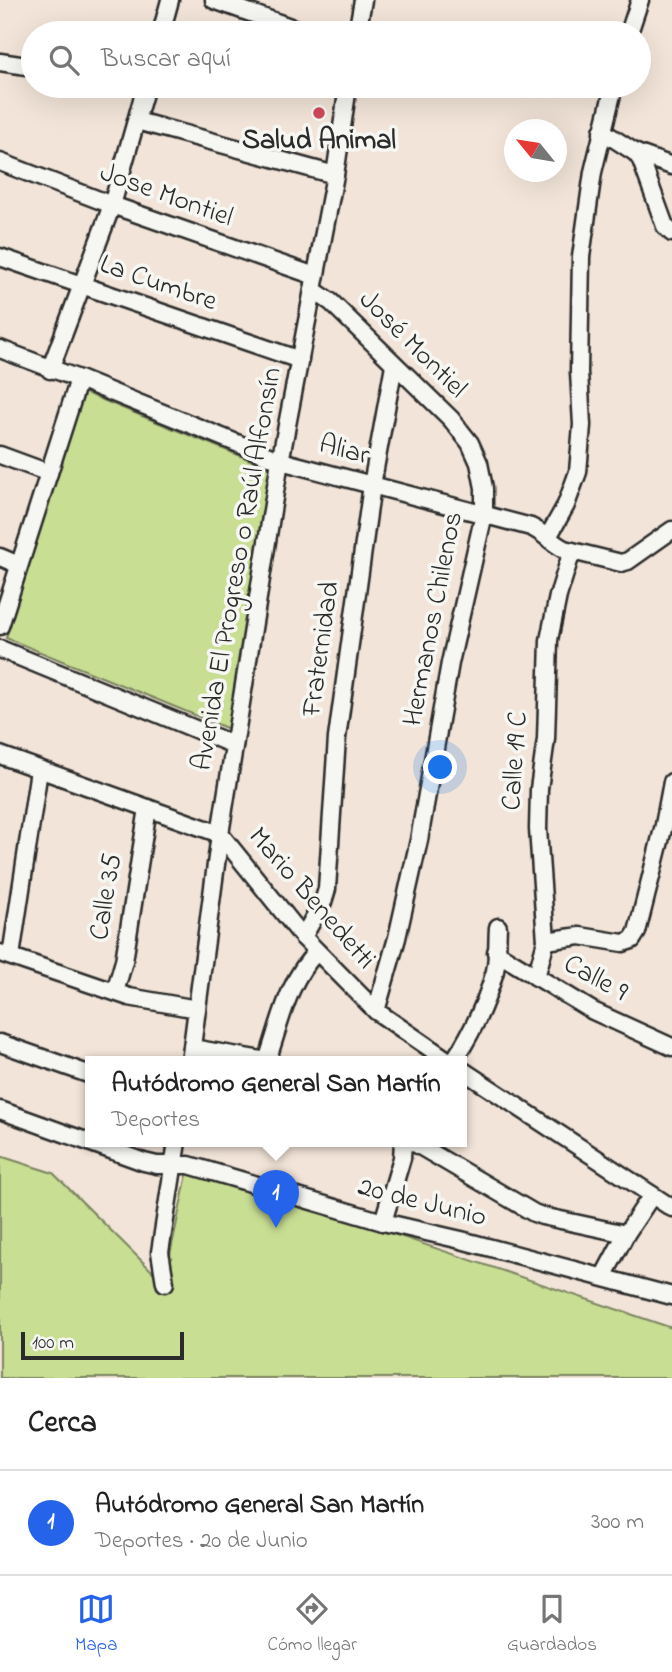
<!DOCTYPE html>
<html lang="es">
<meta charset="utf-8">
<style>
body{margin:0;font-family:"Indie Flower",sans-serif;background:#f2f2f2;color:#222}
.compass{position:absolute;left:504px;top:119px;width:63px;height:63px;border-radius:50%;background:#fff;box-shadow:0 7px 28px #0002;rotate:300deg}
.scale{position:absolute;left:21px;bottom:18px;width:163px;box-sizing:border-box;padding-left:7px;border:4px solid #2b2b2b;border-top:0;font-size:19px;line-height:24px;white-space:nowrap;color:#2b2b2b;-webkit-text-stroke:5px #f6f6f2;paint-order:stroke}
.you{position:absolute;left:441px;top:768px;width:24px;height:24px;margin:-18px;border:5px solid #fff;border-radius:50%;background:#1a73e8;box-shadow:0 0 0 10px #1a73e833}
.badge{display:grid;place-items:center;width:46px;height:46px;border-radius:50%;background:#2563eb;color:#fff;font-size:23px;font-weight:700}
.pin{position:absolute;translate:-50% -58px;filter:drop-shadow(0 2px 4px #0008)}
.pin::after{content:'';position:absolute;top:37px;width:24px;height:21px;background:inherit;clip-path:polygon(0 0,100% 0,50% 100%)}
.popup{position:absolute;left:85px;top:1056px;width:382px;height:91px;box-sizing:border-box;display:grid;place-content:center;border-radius:0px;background:#fff;filter:drop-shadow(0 2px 5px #0005);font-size:23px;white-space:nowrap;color:#767676}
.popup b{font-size:26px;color:#222}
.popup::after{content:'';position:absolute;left:50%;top:100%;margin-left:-14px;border:14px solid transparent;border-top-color:#fff}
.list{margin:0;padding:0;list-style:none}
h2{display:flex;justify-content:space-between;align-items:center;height:91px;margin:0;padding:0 28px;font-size:30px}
h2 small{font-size:23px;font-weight:400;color:#767676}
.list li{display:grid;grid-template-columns:46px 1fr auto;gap:21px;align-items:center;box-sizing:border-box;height:105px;padding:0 28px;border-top:2px solid #e0e0e0}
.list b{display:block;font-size:26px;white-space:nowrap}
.list p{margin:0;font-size:23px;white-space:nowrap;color:#767676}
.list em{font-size:23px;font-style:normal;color:#767676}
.icon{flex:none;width:38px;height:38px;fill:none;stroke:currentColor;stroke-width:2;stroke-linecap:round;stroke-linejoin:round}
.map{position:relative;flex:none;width:672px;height:1378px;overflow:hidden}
.search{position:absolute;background:#fff;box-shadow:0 7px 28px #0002;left:21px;right:21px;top:21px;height:77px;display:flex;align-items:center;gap:18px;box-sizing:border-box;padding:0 24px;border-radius:38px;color:#767676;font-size:26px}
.sheet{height:196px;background:#fff}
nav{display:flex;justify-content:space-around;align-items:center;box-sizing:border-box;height:98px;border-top:2px solid #e0e0e0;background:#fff;font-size:19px;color:#767676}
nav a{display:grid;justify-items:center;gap:4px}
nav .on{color:#2563eb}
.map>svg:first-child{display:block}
</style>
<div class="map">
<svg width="672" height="1378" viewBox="0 0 672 1378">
<rect width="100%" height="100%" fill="#f2e4d8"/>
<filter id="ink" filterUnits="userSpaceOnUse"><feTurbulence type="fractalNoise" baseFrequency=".0143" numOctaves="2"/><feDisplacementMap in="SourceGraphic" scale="14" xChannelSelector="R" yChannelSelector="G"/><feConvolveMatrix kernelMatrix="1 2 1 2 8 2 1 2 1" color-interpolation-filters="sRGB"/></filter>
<g filter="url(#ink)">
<g fill="#c8de93" stroke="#7a845f" stroke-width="2">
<polygon points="83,392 272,469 229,729 6,638"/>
<polygon points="0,1156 53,1173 164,1283 189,1165 672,1328 672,1378 0,1378"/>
</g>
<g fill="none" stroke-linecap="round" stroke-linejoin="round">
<defs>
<g id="minor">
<polyline points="214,0 307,33"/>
<polyline points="161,33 170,0"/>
<polyline points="357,33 363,0"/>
<polyline points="629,33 640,0"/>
<polyline points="0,62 33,67"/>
<polyline points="137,121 335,175"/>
<polyline points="602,131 636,153 641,160 665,226 672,233"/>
<polyline points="636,153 672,166"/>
<polyline points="0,162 112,205 315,276"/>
<polyline points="0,257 300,360"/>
<polyline points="313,290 331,302 451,419 470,443 479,463 484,488 484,514 450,663 419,840 397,938 376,1011"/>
<path d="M0 349 79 379 281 461 531 527C544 533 552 543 564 549L621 563 628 561 672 530"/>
<polyline points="50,370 112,205 146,86"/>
<polyline points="0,455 49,473"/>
<polyline points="548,537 566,505 578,472 582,425 579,372 581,257 593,172 614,86"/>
<polyline points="0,557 19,565"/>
<polyline points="0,626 79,379"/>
<polyline points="0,649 234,745"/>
<polyline points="0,755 220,834 303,937 376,1011 450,1062"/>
<polyline points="303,937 323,902 327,889 337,738 372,485 394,365"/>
<polyline points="546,941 580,936 623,943 632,940 637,932 664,825 672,782"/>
<polyline points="496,952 593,1011 672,1047"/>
<polyline points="0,953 129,997 197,1009"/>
<polyline points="11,956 39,770"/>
<polyline points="536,977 546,941 538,829 539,789 546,739 549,640 558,596 572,551"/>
<polyline points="115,992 124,961 148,808"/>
<polyline points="0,1043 91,1075"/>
<polyline points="192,1048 273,1062"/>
<path d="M267 1061C280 1024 288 979 317 952"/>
<polyline points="190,1062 220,834 279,467 335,175 348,86"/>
<path d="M453 1062C472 1033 486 1004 495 971 498 957 497 941 498 927"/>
<polyline points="462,1070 672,1208"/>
<polyline points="0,1110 144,1162 157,1165 189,1165 383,1222 461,1240 672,1296"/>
<polyline points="413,1142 534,1213 542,1216 626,1234"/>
<polyline points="383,1222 402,1158 403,1142"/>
<polyline points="603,1277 626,1234 652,1195"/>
<polyline points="165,1283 160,1252 177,1142"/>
</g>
</defs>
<use href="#minor" stroke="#2b2b2b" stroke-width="21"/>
<use href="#minor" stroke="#f6f6f2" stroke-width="16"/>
</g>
</g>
<circle fill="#d1495b" stroke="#f6f6f2" stroke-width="2.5" cx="319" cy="113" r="7"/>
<g text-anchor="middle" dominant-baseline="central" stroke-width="7" stroke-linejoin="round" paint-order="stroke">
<g font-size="28" font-weight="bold" fill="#2b2b2b" stroke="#f6f6f2">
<text x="319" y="141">Salud Animal</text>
</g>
<g font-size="28" fill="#2b2b2b" stroke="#f6f6f2">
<text transform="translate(166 196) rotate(20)">Jose Montiel</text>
<text transform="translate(158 284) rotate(19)">La Cumbre</text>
<text transform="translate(412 345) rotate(45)">José Montiel</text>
<text transform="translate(344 451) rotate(15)">Aliar</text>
<text transform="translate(238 569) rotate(-80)">Avenida El Progreso o Raúl Alfonsín</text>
<text transform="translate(434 619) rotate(-79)">Hermanos Chilenos</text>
<text transform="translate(322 649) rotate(-82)">Fraternidad</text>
<text transform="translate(516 761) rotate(-86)">Calle 19 C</text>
<text transform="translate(107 897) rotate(-81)">Calle 35</text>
<text transform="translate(311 899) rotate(49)">Mario Benedetti</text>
<text transform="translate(595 979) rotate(29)">Calle 9</text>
<text transform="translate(422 1203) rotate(14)">20 de Junio</text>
</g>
</g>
</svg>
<svg class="compass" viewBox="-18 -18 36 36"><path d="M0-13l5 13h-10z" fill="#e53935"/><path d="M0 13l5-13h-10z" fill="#767676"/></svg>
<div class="scale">100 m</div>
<div class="you"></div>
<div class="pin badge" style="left:276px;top:1228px">1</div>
<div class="popup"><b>Autódromo General San Martín</b>Deportes</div>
<div class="search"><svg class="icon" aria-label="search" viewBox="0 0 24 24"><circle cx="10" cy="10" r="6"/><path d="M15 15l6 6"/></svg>Buscar aquí</div>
</div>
<section class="sheet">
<h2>Cerca<small></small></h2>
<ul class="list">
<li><span class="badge">1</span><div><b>Autódromo General San Martín</b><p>Deportes · 20 de Junio</p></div><em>300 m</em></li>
</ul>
</section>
<nav>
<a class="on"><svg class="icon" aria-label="map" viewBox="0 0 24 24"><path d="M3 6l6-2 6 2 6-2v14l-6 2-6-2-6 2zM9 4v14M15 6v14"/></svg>Mapa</a>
<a><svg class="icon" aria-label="directions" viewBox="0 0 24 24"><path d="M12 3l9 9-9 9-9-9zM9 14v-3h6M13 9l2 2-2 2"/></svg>Cómo llegar</a>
<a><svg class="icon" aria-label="saved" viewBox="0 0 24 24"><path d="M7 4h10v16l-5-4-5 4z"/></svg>Guardados</a>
</nav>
